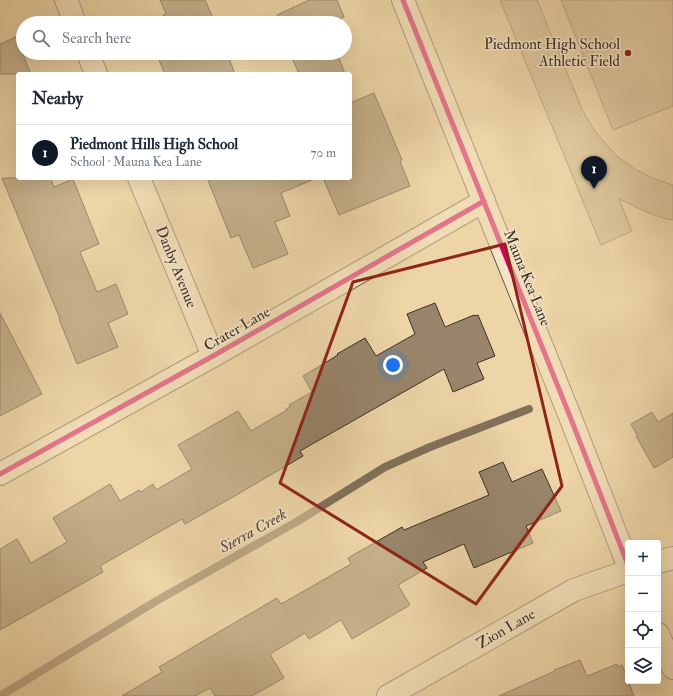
<!DOCTYPE html>
<meta charset="utf-8">
<style>
body{margin:0;font-family:"IM FELL Double Pica",serif;background:#f6f6f7;color:#1f2937}
.controls{position:absolute;right:12px;bottom:12px;display:grid;overflow:hidden;border-radius:4px;box-shadow:0 4px 16px #0002}
.controls button{width:36px;height:36px;display:grid;place-items:center;padding:0;border:0;border-bottom:1px solid #e0e1e3;background:#fff;color:#1f2937;font:20px sans-serif}
.you{position:absolute;left:393px;top:365px;width:14px;height:14px;margin:-10px;border:3px solid #fff;border-radius:50%;background:#1a73e8;box-shadow:0 0 0 6px #1a73e833}
.badge{display:grid;place-items:center;width:26px;height:26px;border-radius:50%;background:#111827;color:#fff;font-size:13px;font-weight:700}
.pin{position:absolute;translate:-50% -33px;filter:drop-shadow(0 1px 2px #0008)}
.pin::after{content:'';position:absolute;top:21px;width:14px;height:12px;background:inherit;clip-path:polygon(0 0,100% 0,50% 100%)}
.list{margin:0;padding:0;list-style:none}
h2{display:flex;justify-content:space-between;align-items:center;height:52px;margin:0;padding:0 16px;font-size:17px}
h2 small{font-size:13px;font-weight:400;color:#747a83}
.list li{display:grid;grid-template-columns:26px 1fr auto;gap:12px;align-items:center;box-sizing:border-box;height:56px;padding:0 16px;border-top:1px solid #e0e1e3}
.list b{display:block;font-size:15px;white-space:nowrap}
.list p{margin:0;font-size:13px;white-space:nowrap;color:#747a83}
.list em{font-size:13px;font-style:normal;color:#747a83}
.icon{flex:none;width:22px;height:22px;fill:none;stroke:currentColor;stroke-width:2;stroke-linecap:round;stroke-linejoin:round}
.map{position:relative;flex:none;width:673px;height:696px;overflow:hidden}
.search{position:absolute;background:#fff;box-shadow:0 4px 16px #0002;left:16px;top:16px;width:336px;height:44px;display:flex;align-items:center;gap:10px;box-sizing:border-box;padding:0 14px;border-radius:22px;color:#747a83;font-size:15px}
.panel{position:absolute;background:#fff;box-shadow:0 4px 16px #0002;left:16px;top:72px;width:336px;height:108px;border-radius:4px}
.map>svg:first-child{display:block}
</style>
<div class="map">
<svg width="673" height="696" viewBox="0 0 673 696">
<rect width="100%" height="100%" fill="#edd5a7"/>
<filter id="stains"><feTurbulence type="fractalNoise" baseFrequency=".005" numOctaves="4"/><feColorMatrix values="0 0 0 0 .2 0 0 0 0 .09 0 0 0 0 .02 0 0 0 .5 -.17"/></filter>
<radialGradient id="worn" r=".72"><stop offset=".6" stop-color="#630" stop-opacity="0"/><stop offset="1" stop-color="#630" stop-opacity=".3"/></radialGradient>
<g fill="#cfb992" stroke="#85745e">
<path d="M500 0H537L583 111 594 130 605 143 617 156 636 170 655 179 673 185V220C654 217 637 207 619 199L632 231 601 245Z"/>
<polygon points="561,0 673,0 673,106 613,130"/>
</g>
<g fill="none" stroke-linecap="round" stroke-linejoin="round">
<polyline stroke="#81715b" stroke-width="8" points="0,696 158,600 298,521 385,467 430,447 529,409"/>
</g>
<g fill="#98856b" stroke="#3b2f29">
<polygon points="160,0 205,0 215,23 166,23 163,15 166,14"/>
<polygon points="309,0 337,0 344,17 330,23 280,23 277,15"/>
<polygon points="16,37 31,74 0,74 0,44"/>
<polygon points="156,53 227,53 235,74 165,74"/>
<polygon points="290,53 337,53 345,74 299,74"/>
<polygon points="374,93 402,160 400,161 410,186 339,215 323,178 350,178 350,103"/>
<polygon points="2,178 50,178 54,187 73,179 99,244 80,252 97,292 116,284 128,314 108,323 118,347 77,364 59,319 60,319"/>
<polygon points="207,178 317,178 281,193 290,216 275,222 288,254 253,268 239,235 231,238"/>
<polygon points="435,303 445,327 474,315 475,316 478,315 495,356 477,363 484,379 453,392 444,369 300,451 303,456 233,497 185,524 182,519 100,566 103,572 0,630 0,549 17,539 31,563 67,542 53,518 110,484 120,501 139,490 141,492 153,484 156,490 192,469 178,445 238,411 251,431 287,410 286,409 290,407 289,405 312,392 303,376 338,355 337,354 365,338 376,356 415,334 407,314"/>
<polygon points="0,313 42,394 0,416"/>
<polygon points="652,412 658,422 673,413 673,457 654,468 636,436 637,435 631,424"/>
<polygon points="503,462 512,482 542,469 561,511 526,526 533,543 474,568 464,544 423,562 427,568 398,585 410,605 352,639 341,620 309,639 305,633 270,654 284,678 252,696 215,696 210,688 195,696 122,696 162,672 159,667 277,598 281,604 351,564 348,558 402,527 404,530 489,495 479,472"/>
<polygon points="580,660 587,676 617,664 618,667 622,665 634,696 499,696 555,671 554,670"/>
</g>
<g fill="none" stroke-linecap="round" stroke-linejoin="round">
<defs>
<g id="minor">
<polyline points="66,0 75,23"/>
<polyline points="403,0 571,419 628,565"/>
<polyline points="88,53 96,74"/>
<polyline points="139,178 213,356"/>
<polyline points="0,474 213,356 484,201"/>
<polyline points="658,562 673,558"/>
<polyline points="658,634 673,668"/>
<polyline points="388,696 574,590 628,571"/>
</g>
</defs>
<use href="#minor" stroke="#685848" stroke-width="24"/>
<use href="#minor" stroke="#f3e4c6" stroke-width="22"/>
<defs>
<g id="cycleway">
<polyline points="403,0 571,419 628,565"/>
<polyline points="0,474 213,356 484,201"/>
</g>
</defs>
<use href="#cycleway" stroke="#f3e4c6" stroke-width="8"/>
<use href="#cycleway" stroke="#d6006c" stroke-width="5"/>
</g>
<path d="M0 0H673V696H0ZM505 244 562 486 476 604 280 483 353 282Z" fill="#edd5a7" fill-opacity=".55" fill-rule="evenodd"/>
<path fill="none" stroke="#8f2418" stroke-width="3" stroke-linejoin="round" d="M505 244 562 486 476 604 280 483 353 282Z"/>
<circle fill="#8f2418" stroke="#f3e4c6" stroke-width="1.5" cx="628" cy="53" r="4"/>
<g text-anchor="middle" dominant-baseline="central" stroke-width="3" stroke-linejoin="round" paint-order="stroke">
<g font-size="15" fill="#3b2f29" stroke="#f3e4c6" text-anchor="end">
<text x="620" y="44">Piedmont High School<tspan x="620" dy="17">Athletic Field</tspan></text>
</g>
<g font-size="15" fill="#3b2f29" stroke="#f3e4c6">
<text transform="translate(176 267) rotate(68)">Danby Avenue</text>
<text transform="translate(527 278) rotate(68)">Mauna Kea Lane</text>
<text transform="translate(237 329) rotate(-30)">Crater Lane</text>
<text transform="translate(506 629) rotate(-30)">Zion Lane</text>
</g>
<g font-size="16" font-style="italic" fill="#584a3e" stroke="#f3e4c6">
<text transform="translate(253 531) rotate(-29)">Sierra Creek</text>
</g>
</g>
<rect width="100%" height="100%" filter="url(#stains)"/>
<rect width="100%" height="100%" fill="url(#worn)"/>
</svg>
<div class="controls">
<button>+</button>
<button>−</button>
<button><svg class="icon" aria-label="locate" viewBox="0 0 24 24"><circle cx="12" cy="12" r="6"/><path d="M12 2v4M12 18v4M2 12h4M18 12h4"/></svg></button>
<button><svg class="icon" aria-label="layers" viewBox="0 0 24 24"><path d="M12 4l9 5-9 5-9-5zM3 14l9 5 9-5"/></svg></button>
</div>
<div class="you"></div>
<div class="pin badge" style="left:594px;top:189px">1</div>
<div class="search"><svg class="icon" aria-label="search" viewBox="0 0 24 24"><circle cx="10" cy="10" r="6"/><path d="M15 15l6 6"/></svg>Search here</div>
<section class="panel">
<h2>Nearby<small></small></h2>
<ul class="list">
<li><span class="badge">1</span><div><b>Piedmont Hills High School</b><p>School · Mauna Kea Lane</p></div><em>70 m</em></li>
</ul>
</section>
</div>
